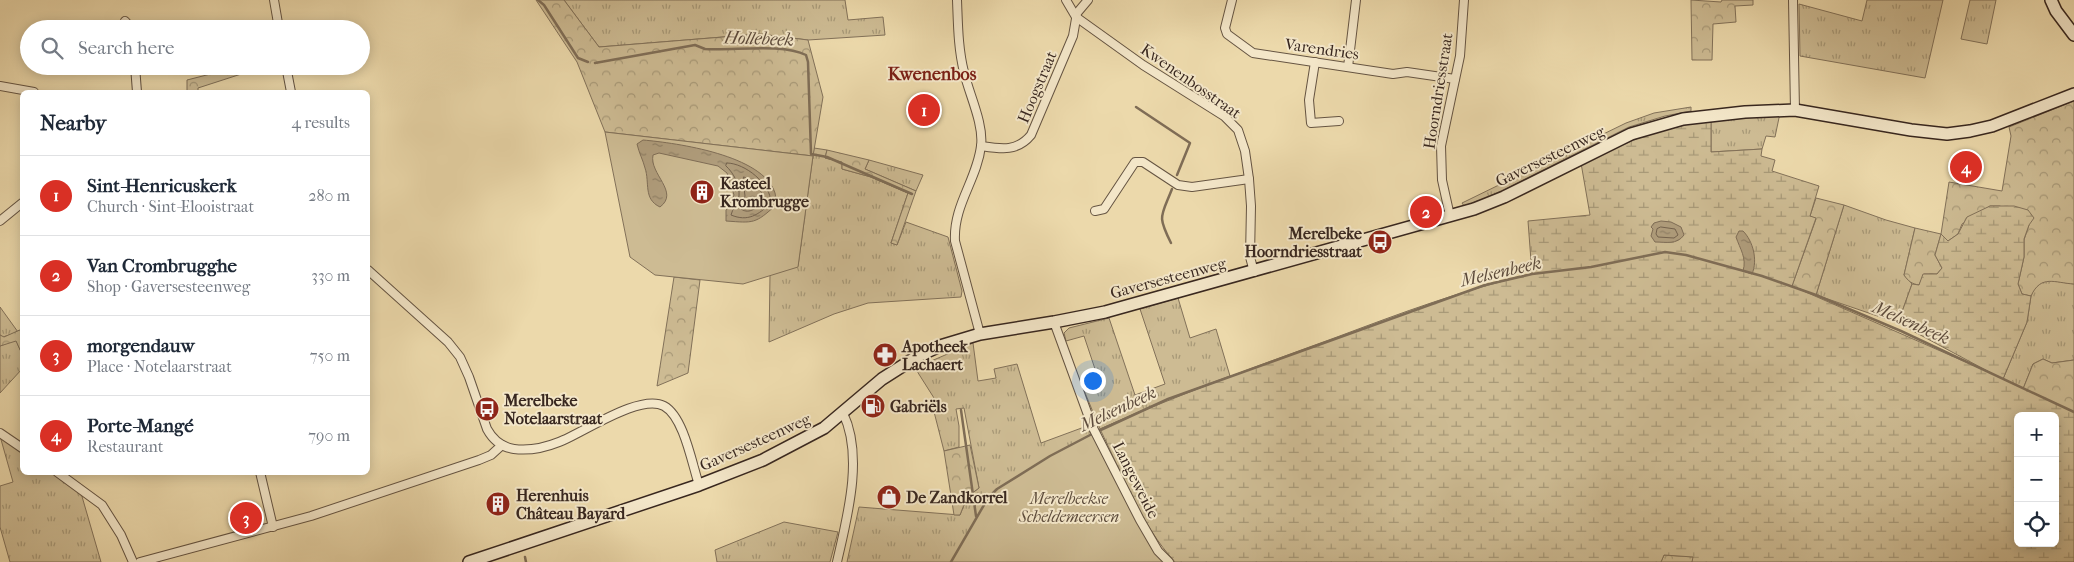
<!DOCTYPE html>
<meta charset="utf-8">
<style>
body{margin:0;font-family:"IM FELL French Canon",serif;background:#f6f6f7;color:#1f2937}
.controls{position:absolute;right:15px;bottom:15px;display:grid;overflow:hidden;border-radius:8px;box-shadow:0 2px 12px #0003}
.controls button{width:45px;height:45px;display:grid;place-items:center;padding:0;border:0;border-bottom:1px solid #e0e1e3;background:#fff;color:#1f2937;font:25px sans-serif}
.you{position:absolute;left:1092px;top:380px;width:18px;height:18px;margin:-12px;border:4px solid #fff;border-radius:50%;background:#1a73e8;box-shadow:0 0 0 8px #1a73e833}
.badge{display:grid;place-items:center;width:32px;height:32px;border-radius:50%;background:#d93025;color:#fff;font-size:16px;font-weight:700}
.pin{position:absolute;translate:-50% -50%;border:2px solid #fff;box-shadow:0 1px 5px #0006}
.list{margin:0;padding:0;list-style:none}
h2{display:flex;justify-content:space-between;align-items:center;height:65px;margin:0;padding:0 20px;font-size:21px}
h2 small{font-size:16px;font-weight:400;color:#747a83}
.list li{display:grid;grid-template-columns:32px 1fr auto;gap:15px;align-items:center;box-sizing:border-box;height:80px;padding:0 20px;border-top:1px solid #e0e1e3}
.list b{display:block;font-size:19px;white-space:nowrap}
.list p{margin:0;font-size:16px;white-space:nowrap;color:#747a83}
.list em{font-size:16px;font-style:normal;color:#747a83}
.icon{flex:none;width:28px;height:28px;fill:none;stroke:currentColor;stroke-width:2;stroke-linecap:round;stroke-linejoin:round}
.map{position:relative;flex:none;width:2074px;height:562px;overflow:hidden}
.search{position:absolute;background:#fff;box-shadow:0 2px 12px #0003;left:20px;top:20px;width:350px;height:55px;display:flex;align-items:center;gap:12px;box-sizing:border-box;padding:0 18px;border-radius:28px;color:#747a83;font-size:19px}
.panel{position:absolute;background:#fff;box-shadow:0 2px 12px #0003;left:20px;top:90px;width:350px;height:385px;border-radius:8px}
.map>svg:first-child{display:block}
</style>
<div class="map">
<svg width="2074" height="562" viewBox="0 0 2074 562">
<defs>
<pattern id="grass-tufts" width="24" height="20" patternUnits="userSpaceOnUse" patternTransform="scale(1.25)"><rect width="24" height="20" fill="#cdbb93"/><path d="M3 7l-1-3M5 7V3M7 7l1-3M15 17l-1-3M17 17v-4M19 17l1-3" fill="none" stroke="#a79877"/></pattern>
<pattern id="forest-crowns" width="20" height="18" patternUnits="userSpaceOnUse" patternTransform="scale(1.25)"><rect width="20" height="18" fill="#cdbb93"/><path d="M2 6a3 3 0 1 1 6 0M12 15a3 3 0 1 1 6 0" fill="none" stroke="#a79877"/></pattern>
<pattern id="wetland-marsh" width="20" height="14" patternUnits="userSpaceOnUse" patternTransform="scale(1.25)"><rect width="20" height="14" fill="#cdbb93"/><path d="M1 5h8M5 5V1M11 12h8M15 12V8" fill="none" stroke="#a79877"/></pattern>
<pattern id="water-ripples" width="26" height="14" patternUnits="userSpaceOnUse" patternTransform="scale(1.25)"><rect width="26" height="14" fill="#af9c7b"/><path d="M2 4q2-2 4 0t4 0M15 11q2-2 4 0t4 0" fill="none" stroke="#8f7f64"/></pattern>
</defs>
<rect width="100%" height="100%" fill="#ecd9ab"/>
<filter id="stains"><feTurbulence type="fractalNoise" baseFrequency=".004" numOctaves="4"/><feColorMatrix values="0 0 0 0 .2 0 0 0 0 .09 0 0 0 0 .02 0 0 0 .5 -.17"/></filter>
<radialGradient id="worn" r=".72"><stop offset=".6" stop-color="#630" stop-opacity="0"/><stop offset="1" stop-color="#630" stop-opacity=".3"/></radialGradient>
<g fill="url(#grass-tufts)" stroke="#827159">
<polygon points="564,0 845,0 848,20 883,17 885,35 808,40 760,34 599,47"/>
<polygon points="1867,0 1943,0 1925,78 1800,56 1799,4 1862,21"/>
<polygon points="1970,0 1996,0 1987,44 1961,39"/>
<polygon points="1691,107 1691,111 1665,116 1629,127 1491,196 1464,206 1462,203 1626,123 1654,113"/>
<polygon points="1780,113 1775,137 1766,136 1762,149 1711,152 1711,119"/>
<polygon points="814,148 827,150 825,158 842,162 842,169 871,177 908,193 891,243 897,245 906,222 948,237 962,291 961,297 868,303 834,314 769,342 770,275 798,266"/>
<polygon points="869,160 923,175 916,191 865,169"/>
<polygon points="1844,205 1886,220 1915,228 1904,275 1912,284 1898,323 1816,295"/>
<polygon points="2048,280 2074,284 2074,360 2052,363 2043,359 2033,364 2023,389 2003,379 2027,322 2031,296 2034,289 2041,283"/>
<polygon points="1178,298 1190,338 1216,329 1230,376 1168,399 1100,429 1081,383 1097,375 1084,336 1066,341 1064,333 1069,328 1109,318 1135,395 1165,384 1140,309"/>
<polygon points="0,307 18,332 3,337 0,335"/>
<polygon points="16,340 22,354 22,369 0,393 0,346"/>
<polygon points="973,343 978,381 996,378 994,369 1017,364 1041,443 1087,426 1092,434 1050,456 997,489 988,498 951,562 847,562 859,507 960,515 967,497 979,488 964,408 956,409 959,426 959,447 944,451 931,400 934,398 915,368"/>
<polygon points="0,436 22,451 22,472 52,473 81,493 101,562 10,562 0,527 0,486 13,482"/>
<polygon points="784,522 838,532 830,562 717,562 715,550"/>
</g>
<g fill="url(#forest-crowns)" stroke="#827159">
<polygon points="536,0 564,0 599,47 760,34 808,40 823,97 813,156 605,132 577,62"/>
<polygon points="1691,0 1721,2 1722,0 1753,0 1753,5 1735,6 1736,22 1713,24 1712,60 1692,60"/>
<polygon points="242,66 266,66 198,88 198,92 187,92 187,80"/>
<path d="M2074 101V284C2055 283 2041 274 2031 296L2022 294 2018 284 2024 257V240L2029 225 2000 206H1990L1962 224 1958 234 1948 241 1941 234 1935 255 1942 268 1937 274H1924L1919 285C1912 284 1908 281 1904 275L1915 228 1941 234 1949 182 2002 191 2011 136 2009 127Z"/>
<polygon points="827,150 869,160 865,169 916,191 897,245 891,243 908,193 871,177 842,169 842,162 825,158"/>
<polygon points="1816,198 1844,205 1816,295 1792,286 1816,219 1810,216"/>
<polygon points="674,277 700,280 688,373 657,386"/>
<polygon points="22,329 22,354 16,341 0,346 0,335 4,337"/>
<polygon points="2043,359 2052,363 2074,360 2074,412 2023,389 2033,364"/>
<polygon points="970,445 979,488 967,497 960,515 954,515 944,451"/>
<polygon points="1664,555 1694,557 1692,562 1661,562"/>
</g>
<path fill="url(#wetland-marsh)" stroke="#827159" fill-rule="evenodd" d="M1711 119V152L1762 149 1761 156 1775 160 1772 171 1819 186 1810 216 1816 218 1792 286 1993 374 1898 323 1912 284 1919 285 1923 274H1937L1942 268 1935 255 1941 234 1948 241 1958 234 1967 217 1990 206H2014L2028 210 2034 218 2029 225 2024 239V257L2018 284 2022 294 2031 296 2027 322 2003 379 2074 412V562H1692L1693 557 1664 555 1661 562H1175C1141 525 1122 474 1100 429 1178 395 1257 366 1337 337 1401 313 1465 289 1532 274L1528 221 1590 215 1581 163 1650 133ZM2018 416H2055V543H2018Z"/>
<g fill="#cdbb93" stroke="#827159">
<polygon points="605,132 813,156 798,267 743,284 655,275 630,257"/>
<polygon points="1092,434 1138,523 1156,555 1163,562 951,562 988,498 997,489 1050,456"/>
</g>
<g fill="url(#water-ripples)" stroke="#7f6d56">
<path d="M643 140C677 143 763 155 775 193 776 197 776 202 776 205 755 224 754 223 726 221V210L730 205 734 195 727 173 718 166 659 153 653 155C649 174 680 192 660 207 643 199 650 183 645 168 643 160 639 153 637 144Z"/>
<path d="M1661 221 1671 222 1681 227 1684 235C1677 245 1666 242 1655 242L1651 236 1653 229 1651 227 1654 223Z"/>
<path d="M1739 231H1743C1753 241 1758 260 1752 274L1743 271C1747 258 1740 249 1736 237Z"/>
</g>
<g fill="none" stroke-linecap="round" stroke-linejoin="round">
<g stroke="#74624d" stroke-width="1">
<path d="M727 163C745 163 771 184 771 203 758 215 748 222 731 215 732 209 738 204 739 196 740 186 734 173 726 166Z"/>
<path d="M744 177C753 181 764 191 764 201 757 207 750 215 741 209L745 196 743 180Z"/>
<polygon points="1661,227 1675,229 1678,235 1674,238 1658,237 1656,234 1657,229"/>
</g>
<g stroke="#7f6d56" stroke-width="2.5">
<polyline points="538,0 544,5 578,58 588,62"/>
<path d="M595 63 695 45 705 49C733 51 782 43 806 55L808 62 811 154 827 157 912 194"/>
<polyline points="1136,107 1190,143 1177,175"/>
<path d="M1171 243C1157 215 1161 217 1172 189"/>
<polyline points="961,410 976,516"/>
<polyline points="525,557 526,562"/>
<polyline points="951,562 988,498 997,489 1050,456 1092,434 1168,399 1485,285 1532,274 1591,267 1665,252 1686,255 1762,276 1816,295 1901,331 2074,412"/>
</g>
<defs>
<g id="street">
<polyline points="274,0 279,29"/>
<path d="M957 0C958 24 958 48 964 72 969 94 984 124 981 146 977 180 953 205 955 241L980 334"/>
<polyline points="1066,0 1076,17 1143,65 1224,116 1238,130 1245,151 1249,179 1251,206 1250,257 1254,272"/>
<polyline points="1232,0 1225,28 1227,34 1253,53 1393,74 1407,72 1455,79"/>
<polyline points="1793,0 1795,110"/>
<polyline points="125,21 132,29"/>
<polyline points="1315,62 1309,100 1311,123 1339,121"/>
<polyline points="135,66 137,92"/>
<polyline points="286,66 291,92"/>
<polyline points="1348,67 1356,0"/>
<polyline points="0,86 34,92"/>
<path d="M981 146C1001 149 1017 152 1031 135L1073 36 1077 13 1088 0"/>
<polyline points="1095,211 1104,209 1135,162 1143,162 1178,185 1192,187 1249,179"/>
<polyline points="1450,216 1442,180 1441,146 1460,56 1464,0"/>
<polyline points="0,221 22,203"/>
<path d="M368 270 448 342 460 357 469 377 487 429C493 440 501 447 514 449 529 451 544 448 559 442 583 433 640 393 664 406 684 417 692 464 699 485"/>
<polyline points="1054,322 1092,426 1140,520 1158,551 1169,562"/>
<polyline points="0,433 22,448"/>
<polyline points="57,472 102,505 121,535 133,562"/>
<polyline points="260,472 273,527"/>
<polyline points="140,562 311,516 479,460 491,455 502,445"/>
<path d="M837 562C847 518 864 456 843 413"/>
</g>
<g id="secondary">
<polyline points="2051,0 2056,11 2074,35"/>
<polyline points="469,562 699,485 763,460 824,428 882,379 918,356 940,346 980,334 1054,322 1105,312 1474,209 1504,197 1631,134 1683,119 1745,112 1795,110 1911,130 1947,134 1970,131 1992,126 2074,94"/>
</g>
</defs>
<use href="#street" stroke="#655442" stroke-width="10"/>
<use href="#secondary" stroke="#38271f" stroke-width="14"/>
<use href="#street" stroke="#f3e6c8" stroke-width="8"/>
<use href="#secondary" stroke="#f3e6c8" stroke-width="11"/>
</g>
<defs>
<symbol id="building-disc" viewBox="-11 -11 22 22"><circle r="9.5" fill="#8f2418" stroke="#f3e6c8"/><path d="M-4-6H4V6H1V3H-1V6H-4ZM-2.5-4.3h1.7v1.8h-1.7ZM.8-4.3h1.7v1.8H.8ZM-2.5-1h1.7V.8h-1.7ZM.8-1h1.7V.8H.8Z" fill="#fff"/></symbol>
<symbol id="bus-disc" viewBox="-11 -11 22 22"><circle r="9.5" fill="#8f2418" stroke="#f3e6c8"/><path d="M-5-6H5V4H4V6H2V4H-2V6H-4V4H-5ZM-3.5-4V0h7V-4ZM-3.5 1.2v1.5H-2V1.2ZM2 1.2v1.5H3.5V1.2Z" fill="#fff"/></symbol>
<symbol id="pharmacy-disc" viewBox="-11 -11 22 22"><circle r="9.5" fill="#8f2418" stroke="#f3e6c8"/><path d="M-2-6h4v4h4v4h-4v4h-4v-4h-4v-4h4Z" fill="#fff"/></symbol>
<symbol id="fuel-disc" viewBox="-11 -11 22 22"><circle r="9.5" fill="#8f2418" stroke="#f3e6c8"/><path d="M-5.5-6h7V0h2V4h1.3V-2.5L3-4.5l.8-.8L6-3V5H2.5V1h-1V6h-7ZM-4.2-4.7v3.2H.2V-4.7Z" fill="#fff"/></symbol>
<symbol id="shop-disc" viewBox="-11 -11 22 22"><circle r="9.5" fill="#8f2418" stroke="#f3e6c8"/><path d="M-5-2.5h2.3a2.7 3.5 0 0 1 5.4 0H5L5.5 6h-11ZM-1.5-2.5h3a1.5 2.3 0 0 0-3 0Z" fill="#fff"/></symbol>
</defs>
<g fill-rule="evenodd">
<use href="#building-disc" x="688" y="178" width="28" height="28"/>
<use href="#bus-disc" x="1366" y="228" width="28" height="28"/>
<use href="#pharmacy-disc" x="871" y="341" width="28" height="28"/>
<use href="#fuel-disc" x="859" y="392" width="28" height="28"/>
<use href="#bus-disc" x="473" y="395" width="28" height="28"/>
<use href="#shop-disc" x="875" y="483" width="28" height="28"/>
<use href="#building-disc" x="484" y="490" width="28" height="28"/>
</g>
<g text-anchor="middle" dominant-baseline="central" stroke-width="4" stroke-linejoin="round" paint-order="stroke">
<g font-size="16" fill="#38271f" stroke="#f3e6c8">
<text transform="translate(1322 49) rotate(8)">Varendries</text>
<text transform="translate(1191 81) rotate(35)">Kwenenbosstraat</text>
<text transform="translate(1037 87) rotate(-67)">Hoogstraat</text>
<text transform="translate(1438 91) rotate(-81)">Hoorndriesstraat</text>
<text transform="translate(1550 156) rotate(-26)">Gaversesteenweg</text>
<text transform="translate(1168 278) rotate(-15)">Gaversesteenweg</text>
<text transform="translate(755 442) rotate(-24)">Gaversesteenweg</text>
<text transform="translate(1136 480) rotate(63)">Langeweide</text>
</g>
<g font-size="16" font-weight="bold" fill="#38271f" stroke="#f3e6c8" text-anchor="start">
<text x="720" y="183">Kasteel<tspan x="720" dy="18">Krombrugge</tspan></text>
<text x="1362" y="233" text-anchor="end">Merelbeke<tspan x="1362" dy="18">Hoorndriesstraat</tspan></text>
<text x="902" y="346">Apotheek<tspan x="902" dy="18">Lachaert</tspan></text>
<text x="504" y="400">Merelbeke<tspan x="504" dy="18">Notelaarstraat</tspan></text>
<text x="890" y="406">Gabriëls</text>
<text x="516" y="495">Herenhuis<tspan x="516" dy="18">Château Bayard</tspan></text>
<text x="906" y="497">De Zandkorrel</text>
</g>
<g font-size="16" font-style="italic" fill="#5d4c3c" stroke="#f3e6c8">
<text x="1069" y="498">Merelbeekse<tspan x="1069" dy="18">Scheldemeersen</tspan></text>
</g>
<g font-size="18" font-style="italic" fill="#5c4a3b" stroke="#f3e6c8">
<text transform="translate(759 39) rotate(2)">Hollebeek</text>
<text transform="translate(1501 272) rotate(-13)">Melsenbeek</text>
<text transform="translate(1911 323) rotate(24)">Melsenbeek</text>
<text transform="translate(1118 409) rotate(-25)">Melsenbeek</text>
</g>
<g font-size="18" font-weight="bold" fill="#7a1f14" stroke="#f3e6c8">
<text x="932" y="74">Kwenenbos</text>
</g>
</g>
<rect width="100%" height="100%" filter="url(#stains)"/>
<rect width="100%" height="100%" fill="url(#worn)"/>
</svg>
<div class="controls">
<button>+</button>
<button>−</button>
<button><svg class="icon" aria-label="locate" viewBox="0 0 24 24"><circle cx="12" cy="12" r="6"/><path d="M12 2v4M12 18v4M2 12h4M18 12h4"/></svg></button>
</div>
<div class="you"></div>
<div class="pin badge" style="left:924px;top:110px">1</div>
<div class="pin badge" style="left:1426px;top:212px">2</div>
<div class="pin badge" style="left:246px;top:518px">3</div>
<div class="pin badge" style="left:1966px;top:167px">4</div>
<div class="search"><svg class="icon" aria-label="search" viewBox="0 0 24 24"><circle cx="10" cy="10" r="6"/><path d="M15 15l6 6"/></svg>Search here</div>
<section class="panel">
<h2>Nearby<small>4 results</small></h2>
<ul class="list">
<li><span class="badge">1</span><div><b>Sint-Henricuskerk</b><p>Church · Sint-Elooistraat</p></div><em>280 m</em></li>
<li><span class="badge">2</span><div><b>Van Crombrugghe</b><p>Shop · Gaversesteenweg</p></div><em>330 m</em></li>
<li><span class="badge">3</span><div><b>morgendauw</b><p>Place · Notelaarstraat</p></div><em>750 m</em></li>
<li><span class="badge">4</span><div><b>Porte-Mangé</b><p>Restaurant</p></div><em>790 m</em></li>
</ul>
</section>
</div>
